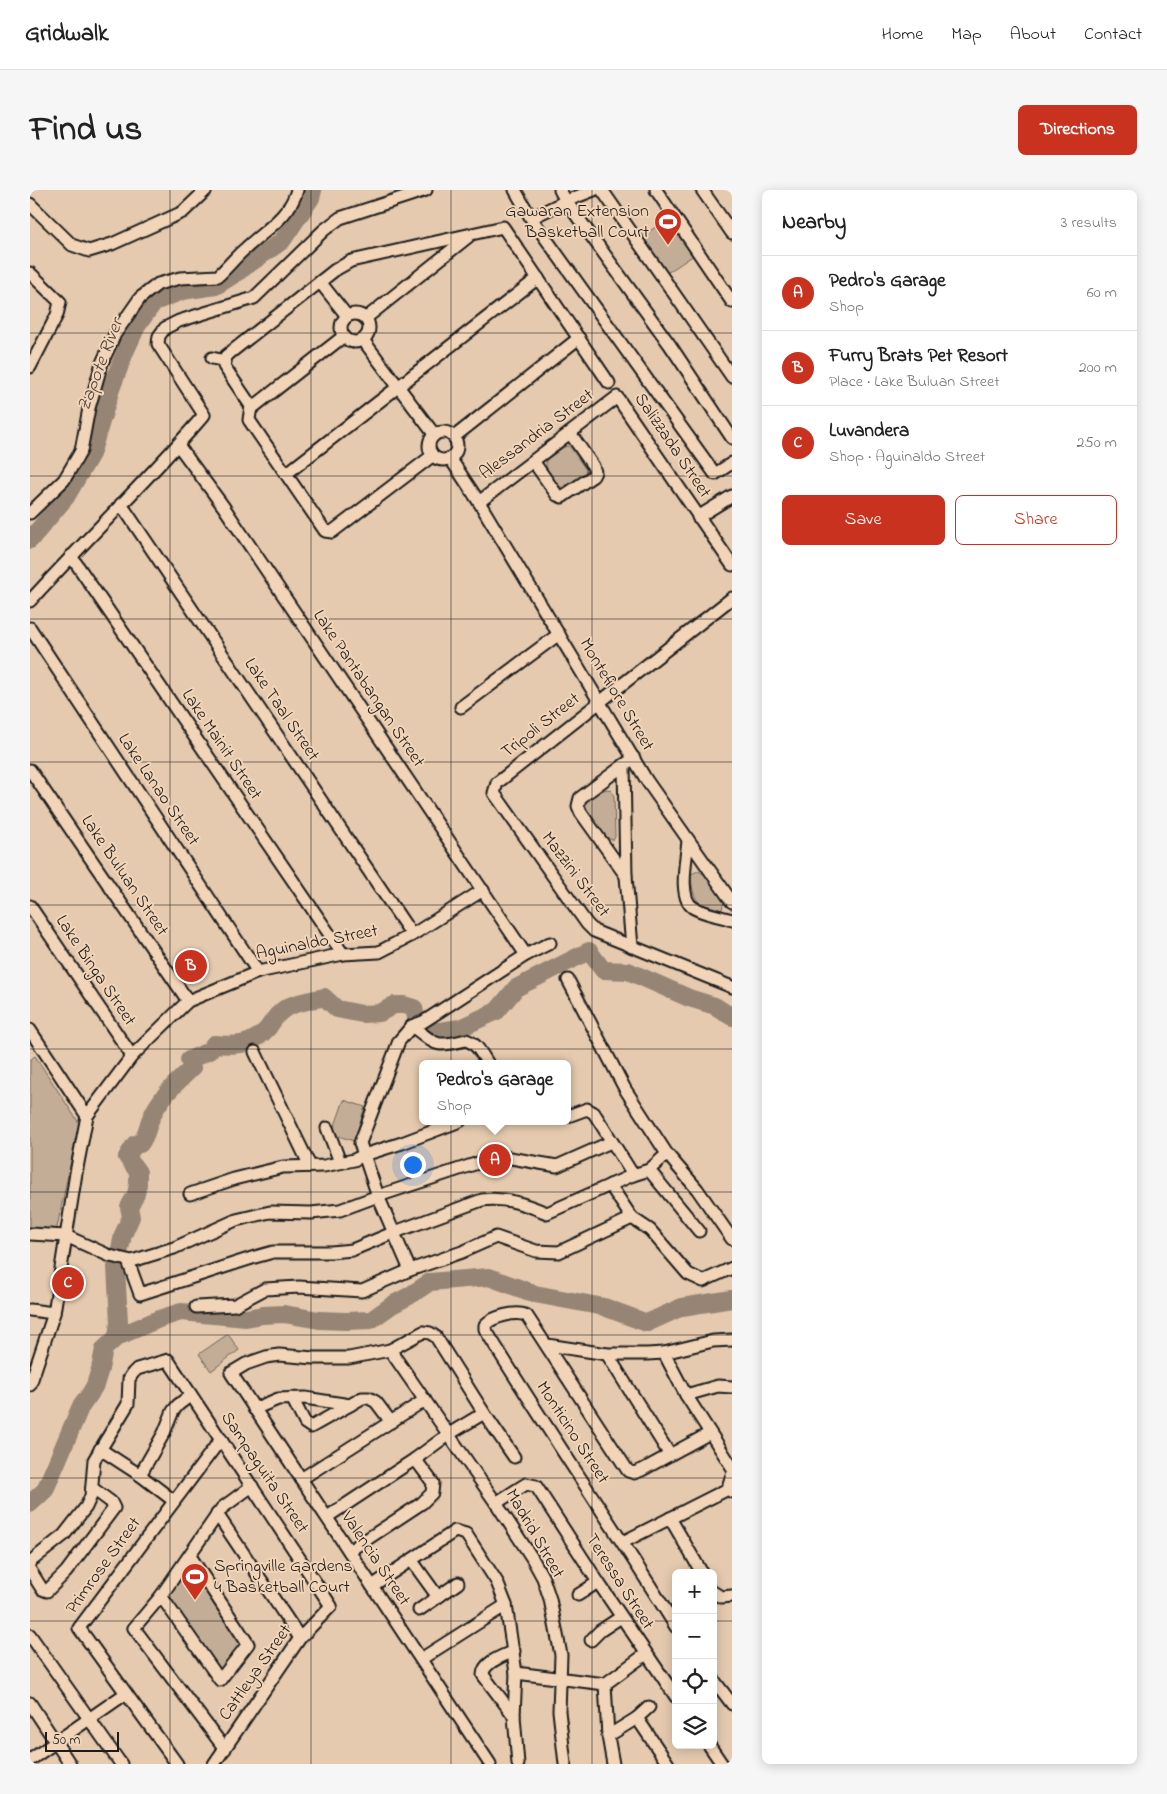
<!DOCTYPE html>
<meta charset="utf-8">
<style>
body{margin:0;font-family:"Indie Flower",sans-serif;background:#f6f6f6;color:#222}
.controls{position:absolute;right:15px;bottom:15px;display:grid;overflow:hidden;border-radius:8px;box-shadow:0 2px 12px #0003}
.controls button{width:45px;height:45px;display:grid;place-items:center;padding:0;border:0;border-bottom:1px solid #e0e0e0;background:#fff;color:#222;font:25px sans-serif}
.scale{position:absolute;left:15px;bottom:12px;width:74px;box-sizing:border-box;padding-left:5px;border:2px solid #1c1c1c;border-top:0;font-size:14px;line-height:18px;white-space:nowrap;color:#1c1c1c;-webkit-text-stroke:4px #f2d5b8;paint-order:stroke}
.you{position:absolute;left:382px;top:974px;width:18px;height:18px;margin:-12px;border:4px solid #fff;border-radius:50%;background:#1a73e8;box-shadow:0 0 0 8px #1a73e833}
.badge{display:grid;place-items:center;width:32px;height:32px;border-radius:50%;background:#c8321e;color:#fff;font-size:16px;font-weight:700}
.pin{position:absolute;translate:-50% -50%;border:2px solid #fff;box-shadow:0 1px 5px #0006}
.popup{position:absolute;left:389px;top:870px;width:152px;height:65px;box-sizing:border-box;display:grid;place-content:center;border-radius:8px;background:#fff;filter:drop-shadow(0 1px 4px #0005);font-size:16px;white-space:nowrap;color:#767676}
.popup b{font-size:19px;color:#222}
.popup::after{content:'';position:absolute;left:50%;top:100%;margin-left:-10px;border:10px solid transparent;border-top-color:#fff}
.list{margin:0;padding:0;list-style:none}
h2{display:flex;justify-content:space-between;align-items:center;height:65px;margin:0;padding:0 20px;font-size:21px}
h2 small{font-size:16px;font-weight:400;color:#767676}
.list li{display:grid;grid-template-columns:32px 1fr auto;gap:15px;align-items:center;box-sizing:border-box;height:75px;padding:0 20px;border-top:1px solid #e0e0e0}
.list b{display:block;font-size:19px;white-space:nowrap}
.list p{margin:0;font-size:16px;white-space:nowrap;color:#767676}
.list em{font-size:16px;font-style:normal;color:#767676}
.actions{display:flex;gap:10px;padding:15px 20px}
.actions a{flex:1;padding:11px 0;border:1px solid #c8321e;border-radius:8px;text-align:center;font-size:18px;color:#c8321e}
.actions .main{background:#c8321e;color:#fff}
.icon{flex:none;width:28px;height:28px;fill:none;stroke:currentColor;stroke-width:2;stroke-linecap:round;stroke-linejoin:round}
.map{position:relative;flex:none;width:702px;height:1574px;overflow:hidden;border-radius:8px}
header{display:flex;align-items:center;gap:30px;box-sizing:border-box;height:70px;padding:0 25px;background:#fff;border-bottom:1px solid #e0e0e0}
header strong{font-size:24px}
nav{display:flex;gap:28px;margin-inline-start:auto;font-size:18px}
.intro{display:flex;align-items:center;justify-content:space-between;box-sizing:border-box;height:120px;padding:0 30px}
h1{margin:0;font-size:35px}
.button{padding:12px 22px;border-radius:8px;background:#c8321e;color:#fff;font-size:18px;font-weight:700}
main{display:flex;gap:30px;padding:0 30px}
aside{flex:1;background:#fff;border-radius:8px;box-shadow:0 2px 12px #0003}
.map>svg:first-child{display:block}
</style>
<header>
<strong>Gridwalk</strong>
<nav><a>Home</a><a>Map</a><a>About</a><a>Contact</a></nav>
</header>
<div class="intro"><h1>Find us</h1><a class="button">Directions</a></div>
<main>
<div class="map">
<svg width="702" height="1574" viewBox="0 0 702 1574">
<rect width="100%" height="100%" fill="#e5caaf"/>
<filter id="ink" filterUnits="userSpaceOnUse"><feTurbulence type="fractalNoise" baseFrequency=".02" numOctaves="2"/><feDisplacementMap in="SourceGraphic" scale="10" xChannelSelector="R" yChannelSelector="G"/><feConvolveMatrix kernelMatrix="1 2 1 2 8 2 1 2 1" color-interpolation-filters="sRGB"/></filter>
<g filter="url(#ink)">
<g fill="#c3ad96" stroke="#706459">
<polygon points="639,27 664,65 637,83 612,47"/>
<path d="M538 256 541 258 556 280 554 286 533 298C525 295 514 279 516 270L534 257Z"/>
<path d="M577 599 581 600 584 606 585 647 583 650C574 649 553 624 555 615 556 607 570 601 577 599Z"/>
<path d="M668 681 674 684 694 712 692 719C688 721 686 720 681 719 663 714 662 700 661 684Z"/>
<polygon points="5,866 49,933 26,1042 0,1041 0,870"/>
<polygon points="314,910 335,917 324,951 302,944"/>
<polygon points="198,1144 209,1160 181,1181 169,1164"/>
<polygon points="160,1372 214,1453 190,1484 136,1406"/>
</g>
<g fill="none" stroke-linecap="round" stroke-linejoin="round">
<g stroke="#968574" stroke-width="18">
<polyline points="0,350 36,307 61,264 81,199 95,162 107,136 124,112 152,101 186,96 205,84 252,51 281,8 283,0"/>
<path d="M87 1147 89 1132 86 1077 93 1045 101 1027 99 1017 106 1004 108 994V982L97 967 105 954H110C117 945 117 937 121 928 130 907 146 893 162 878L159 870 179 861 184 854C206 856 222 856 238 838 242 832 247 824 253 820 261 813 283 810 294 807L307 819 332 824 350 823 364 815H374L384 818 387 832 403 842 430 838 467 821 486 798 559 761 573 780 598 781 659 808 685 816 702 827"/>
<polyline points="0,1314 15,1300 50,1218 60,1204 65,1195 70,1179 74,1159 87,1147 129,1129 151,1122 216,1128 233,1125 254,1124 289,1130 316,1131 341,1130 362,1115 379,1106 400,1092 459,1087 505,1104 574,1117 617,1133 652,1117 702,1109"/>
</g>
<defs>
<g id="minor">
<polyline points="485,0 501,28 685,284 702,273"/>
<polyline points="530,0 536,11 640,155 702,248"/>
<polyline points="572,0 702,187"/>
<polyline points="626,0 702,112"/>
<polyline points="672,0 702,43"/>
<polyline points="0,14 42,55 59,61 82,54 153,22 176,0"/>
<polyline points="501,28 536,11 564,0"/>
<polyline points="0,83 30,112 27,125 0,177"/>
<polyline points="290,92 317,126"/>
<circle cx="325" cy="138" r="14"/>
<polyline points="336,128 438,47"/>
<polyline points="333,150 404,244"/>
<polyline points="182,168 195,171"/>
<polyline points="221,219 314,146"/>
<circle cx="413" cy="256" r="14"/>
<polyline points="424,247 549,148"/>
<polyline points="148,255 193,316 496,765"/>
<polyline points="402,266 302,342 295,341 219,230 221,216 194,176 196,166 305,80 321,71 473,37 579,193"/>
<polyline points="420,268 449,312 617,591 702,712"/>
<polyline points="503,271 527,305 532,307 563,286 565,282 563,276 540,243"/>
<polyline points="256,284 508,88"/>
<polyline points="449,312 587,207 702,375"/>
<polyline points="91,314 382,745"/>
<path d="M0 323 34 290 51 261 59 218 72 173 85 144 110 108 128 94 150 88 188 86C198 77 206 66 216 58 235 40 260 26 267 0"/>
<polyline points="668,327 702,306"/>
<polyline points="41,366 313,764"/>
<polyline points="702,408 467,593 464,603 557,734 564,741 702,797"/>
<path d="M0 411C57 348 119 289 174 225L128 154 129 146 135 138 149 131 224 108 294 40 310 28 396 0"/>
<polyline points="0,438 228,782"/>
<polyline points="431,517 529,444"/>
<polyline points="594,575 550,608 548,616 551,623 596,686"/>
<polyline points="0,580 158,811"/>
<path d="M658 650C657 666 647 709 664 718 675 724 690 726 702 730"/>
<polyline points="0,716 102,866"/>
<polyline points="602,757 596,686 594,575 604,568"/>
<polyline points="538,790 595,899 637,964 667,999 702,1049"/>
<path d="M382 836C407 855 404 858 436 850 447 853 452 865 458 874"/>
<polyline points="0,840 57,926"/>
<polyline points="225,862 280,976"/>
<polyline points="538,926 557,919 564,923 603,985"/>
<polyline points="297,938 310,972"/>
<polyline points="619,980 669,1041"/>
<polyline points="580,995 602,1028"/>
<polyline points="160,1004 204,989 253,977 294,976 324,970 334,965 372,953 430,931"/>
<polyline points="0,1044 36,1046 80,1066 102,1071 144,1058 206,1030 240,1022 281,1023 310,1020 348,1006 469,966 527,976 581,952"/>
<path d="M98 1071 110 1104 225 1067 243 1062H301L322 1060 365 1042 452 1010C475 1007 495 1014 517 1023L603 985 619 980 637 964"/>
<polyline points="380,1080 348,1006 330,953 369,851 382,836 393,832 496,765 520,753"/>
<polyline points="166,1117 205,1115 235,1099 269,1097 332,1101 380,1080 432,1062 466,1047 506,1061 529,1062 602,1028 620,1040 658,1084 673,1091 702,1078"/>
<polyline points="0,1120 24,1123"/>
<polyline points="517,1155 577,1164 617,1164 634,1163 683,1151 702,1150"/>
<polyline points="360,1160 466,1313 502,1368 513,1388 520,1409 531,1465 529,1521 535,1574"/>
<polyline points="634,1163 656,1205 702,1277"/>
<polyline points="577,1164 640,1265"/>
<polyline points="0,1195 24,1123 46,983 57,926 102,866 158,811 228,782 313,764 349,762 382,745 453,700"/>
<polyline points="656,1205 688,1196 702,1197"/>
<polyline points="262,1208 275,1233 281,1237 320,1215"/>
<polyline points="224,1219 248,1209 275,1208 320,1215 332,1208 339,1208 346,1212 361,1232"/>
<polyline points="70,1259 110,1285 144,1311"/>
<polyline points="110,1285 134,1243 143,1221 148,1215 161,1205"/>
<polyline points="702,1285 699,1294 702,1302"/>
<polyline points="271,1289 395,1210"/>
<polyline points="466,1313 496,1294 506,1296 568,1392 646,1507"/>
<polyline points="187,1324 270,1448"/>
<polyline points="297,1327 385,1269 419,1244 454,1223"/>
<polyline points="640,1328 672,1383"/>
<polyline points="593,1352 700,1298"/>
<polyline points="319,1361 392,1313 402,1303 403,1293 385,1269"/>
<polyline points="382,1371 408,1407"/>
<polyline points="0,1372 34,1345 56,1317 61,1306 64,1270 98,1214 99,1189 103,1183 107,1179 138,1170 301,1416 270,1448 184,1574"/>
<polyline points="0,1380 12,1399 17,1401 36,1382 84,1318 81,1312 62,1298"/>
<polyline points="342,1396 422,1343 425,1341 436,1344 467,1392 476,1415 486,1483 484,1526 488,1574"/>
<polyline points="683,1402 691,1407 702,1406"/>
<polyline points="548,1405 568,1392"/>
<polyline points="131,1406 190,1490 218,1454 160,1366"/>
<polyline points="389,1420 428,1393"/>
<path d="M646 1437C584 1337 517 1240 455 1139V1135C462 1127 487 1120 497 1126L598 1281 604 1283 612 1280 680 1243"/>
<polyline points="0,1445 91,1574"/>
<polyline points="561,1450 570,1441 591,1427"/>
<path d="M484 1461C473 1466 453 1472 453 1485L484 1526"/>
<polyline points="391,1469 476,1415"/>
<polyline points="486,1483 575,1494 616,1464"/>
<polyline points="683,1489 702,1514"/>
<polyline points="575,1494 578,1546 583,1574"/>
<polyline points="0,1513 40,1574"/>
<polyline points="607,1528 638,1574"/>
<polyline points="578,1546 607,1528 619,1517"/>
<polyline points="679,1555 692,1574"/>
<polyline points="195,1559 104,1438 131,1406 192,1318 222,1296"/>
<polyline points="0,1570 95,1504"/>
<polyline points="147,1574 49,1438 191,1249"/>
<polyline points="460,1574 201,1183 216,1174 236,1167 249,1165 284,1168 319,1168 360,1160 393,1142 400,1143 406,1147 454,1223 484,1267"/>
</g>
</defs>
<use href="#minor" stroke="#1c1c1c" stroke-width="15"/>
<use href="#minor" stroke="#f2d5b8" stroke-width="11"/>
</g>
</g>
<path fill="none" stroke="#1c1c1c" stroke-width="1" stroke-opacity="0.55" d="M140 0V1574M281 0V1574M421 0V1574M562 0V1574M0 143H702M0 286H702M0 429H702M0 572H702M0 715H702M0 859H702M0 1002H702M0 1145H702M0 1288H702M0 1431H646M683 1431H702"/>
<defs>
<symbol id="stadium-pin" viewBox="-11 -11 22 30"><path d="M0 17L-7.5 6A9.5 9.5 0 1 1 7.5 6Z" fill="#c8321e" stroke="#f2d5b8"/><path d="M0-5a6.5 5 0 1 0 0 10a6.5 5 0 1 0 0-10ZM-3.5-1.8h7v3.6h-7Z" fill="#fff"/></symbol>
</defs>
<g fill-rule="evenodd">
<use href="#stadium-pin" x="622" y="16" width="32" height="43"/>
<use href="#stadium-pin" x="149" y="1371" width="32" height="43"/>
</g>
<g text-anchor="middle" dominant-baseline="central" stroke-width="4" stroke-linejoin="round" paint-order="stroke">
<g font-size="18" fill="#1c1c1c" stroke="#f2d5b8" text-anchor="end">
<text x="619" y="22">Gawaran Extension<tspan x="619" dy="21">Basketball Court</tspan></text>
<text x="184" y="1377" text-anchor="start">Springville Gardens<tspan x="184" dy="21">4 Basketball Court</tspan></text>
</g>
<g font-size="18" fill="#1c1c1c" stroke="#f2d5b8">
<text transform="translate(507 245) rotate(-37)">Alessandria Street</text>
<text transform="translate(642 256) rotate(56)">Salizzada Street</text>
<text transform="translate(338 499) rotate(56)">Lake Pantabangan Street</text>
<text transform="translate(586 505) rotate(59)">Montefiore Street</text>
<text transform="translate(251 520) rotate(56)">Lake Taal Street</text>
<text transform="translate(511 536) rotate(-38)">Tripoli Street</text>
<text transform="translate(191 555) rotate(56)">Lake Mainit Street</text>
<text transform="translate(128 600) rotate(56)">Lake Lanao Street</text>
<text transform="translate(545 685) rotate(53)">Mazzini Street</text>
<text transform="translate(94 686) rotate(56)">Lake Buluan Street</text>
<text transform="translate(287 753) rotate(-11)">Aguinaldo Street</text>
<text transform="translate(65 781) rotate(56)">Lake Binga Street</text>
<text transform="translate(542 1243) rotate(57)">Monticino Street</text>
<text transform="translate(234 1283) rotate(56)">Sampaguita Street</text>
<text transform="translate(504 1344) rotate(60)">Madrid Street</text>
<text transform="translate(345 1369) rotate(56)">Valencia Street</text>
<text transform="translate(74 1376) rotate(-54)">Primrose Street</text>
<text transform="translate(589 1392) rotate(57)">Teressa Street</text>
<text transform="translate(226 1483) rotate(-55)">Cattleya Street</text>
</g>
<g font-size="19" font-style="italic" fill="#4d463f" stroke="#f2d5b8">
<text transform="translate(71 175) rotate(-69)">Zapote River</text>
</g>
</g>
</svg>
<div class="controls">
<button>+</button>
<button>−</button>
<button><svg class="icon" aria-label="locate" viewBox="0 0 24 24"><circle cx="12" cy="12" r="6"/><path d="M12 2v4M12 18v4M2 12h4M18 12h4"/></svg></button>
<button><svg class="icon" aria-label="layers" viewBox="0 0 24 24"><path d="M12 4l9 5-9 5-9-5zM3 14l9 5 9-5"/></svg></button>
</div>
<div class="scale">50 m</div>
<div class="you"></div>
<div class="pin badge" style="left:465px;top:970px">A</div>
<div class="popup"><b>Pedro's Garage</b>Shop</div>
<div class="pin badge" style="left:161px;top:776px">B</div>
<div class="pin badge" style="left:38px;top:1093px">C</div>
</div>
<aside>
<h2>Nearby<small>3 results</small></h2>
<ul class="list">
<li><span class="badge">A</span><div><b>Pedro's Garage</b><p>Shop</p></div><em>60 m</em></li>
<li><span class="badge">B</span><div><b>Furry Brats Pet Resort</b><p>Place · Lake Buluan Street</p></div><em>200 m</em></li>
<li><span class="badge">C</span><div><b>Luvandera</b><p>Shop · Aguinaldo Street</p></div><em>250 m</em></li>
</ul>
<div class="actions"><a class="main">Save</a><a>Share</a></div>
</aside>
</main>
